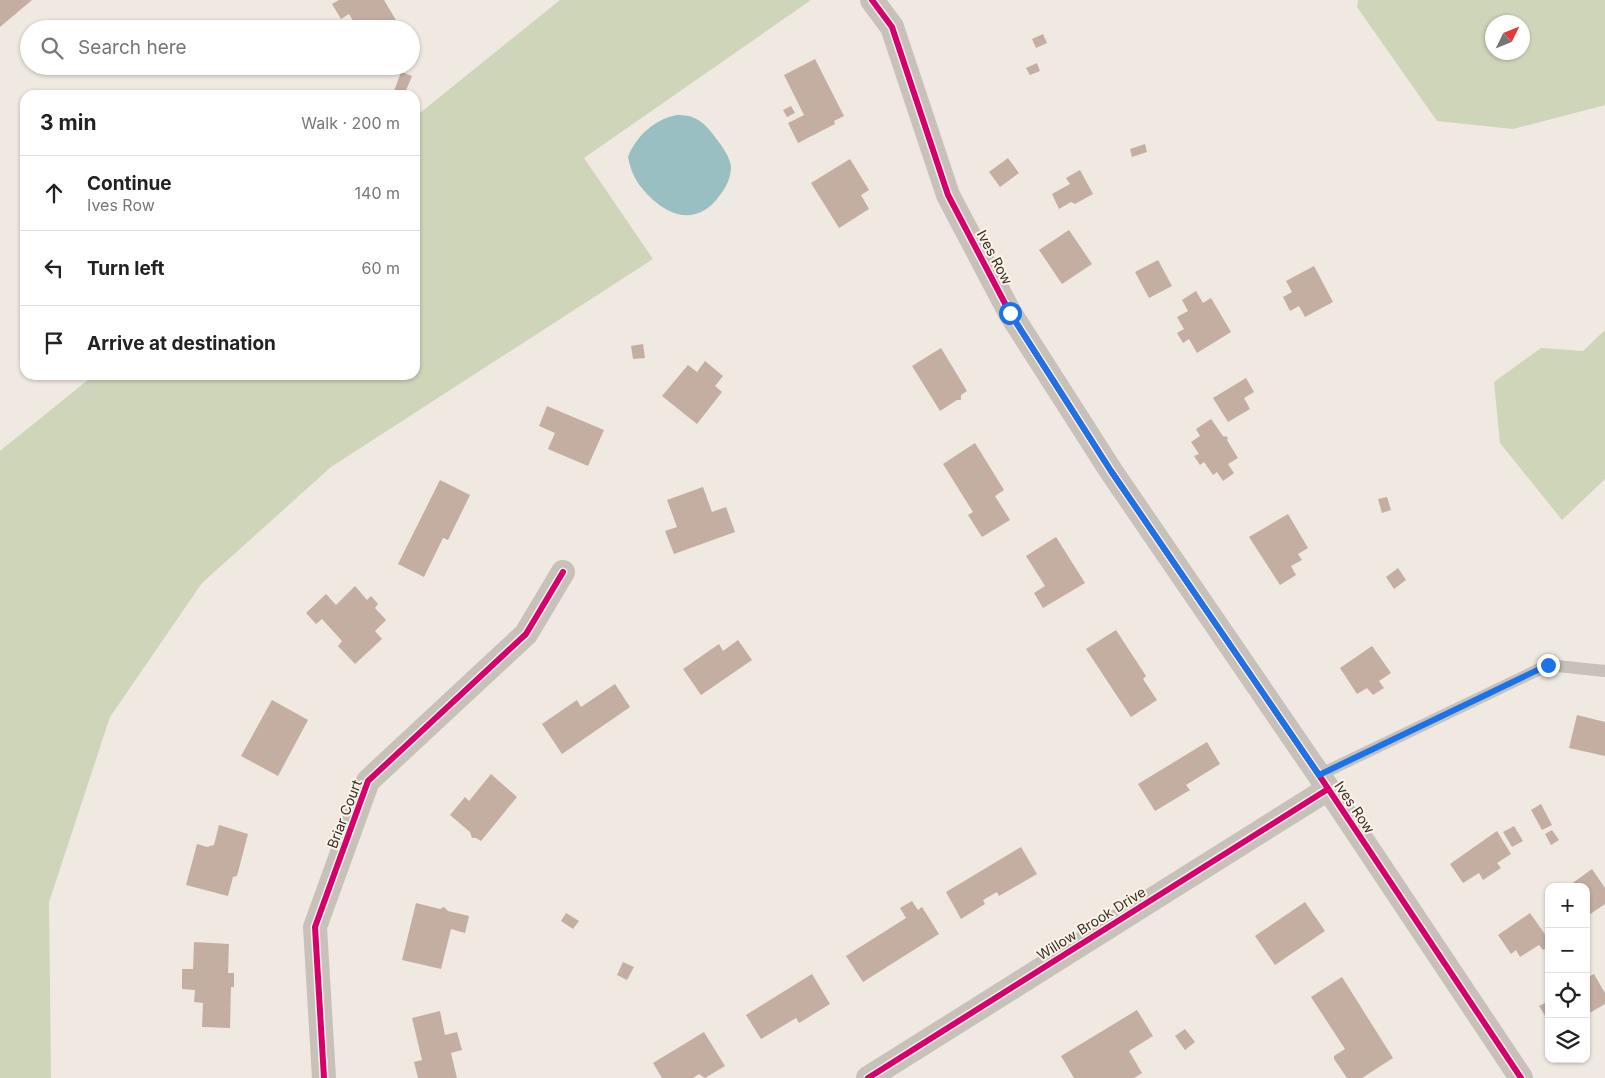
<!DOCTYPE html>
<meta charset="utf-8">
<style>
body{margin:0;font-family:Inter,sans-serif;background:#f6f6f6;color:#222}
.controls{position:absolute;right:15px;bottom:15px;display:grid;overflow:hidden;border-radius:10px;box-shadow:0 1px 4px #0004}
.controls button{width:45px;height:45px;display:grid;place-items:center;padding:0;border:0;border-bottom:1px solid #e0e0e0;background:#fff;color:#222;font:25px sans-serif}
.compass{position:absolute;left:1485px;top:15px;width:45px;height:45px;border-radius:50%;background:#fff;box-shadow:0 1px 4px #0004;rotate:47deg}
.stop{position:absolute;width:15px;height:15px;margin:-11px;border:4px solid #1a73e8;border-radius:50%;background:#fff}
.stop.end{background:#1a73e8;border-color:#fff;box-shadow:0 1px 5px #0008}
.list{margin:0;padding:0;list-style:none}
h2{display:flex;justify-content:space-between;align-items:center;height:65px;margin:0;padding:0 20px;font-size:21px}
h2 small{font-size:16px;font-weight:400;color:#767676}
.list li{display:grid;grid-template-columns:32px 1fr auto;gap:15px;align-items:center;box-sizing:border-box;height:75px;padding:0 20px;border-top:1px solid #e0e0e0}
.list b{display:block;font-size:19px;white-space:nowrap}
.list p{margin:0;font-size:16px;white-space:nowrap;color:#767676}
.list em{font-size:16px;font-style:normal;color:#767676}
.icon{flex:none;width:28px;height:28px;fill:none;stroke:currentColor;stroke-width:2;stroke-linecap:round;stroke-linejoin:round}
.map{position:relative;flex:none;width:1605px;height:1078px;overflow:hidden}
.search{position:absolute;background:#fff;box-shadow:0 1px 4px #0004;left:20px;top:20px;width:400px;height:55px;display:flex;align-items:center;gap:12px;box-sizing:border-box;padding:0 18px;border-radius:28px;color:#767676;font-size:19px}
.panel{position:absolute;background:#fff;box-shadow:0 1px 4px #0004;left:20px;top:90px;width:400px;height:290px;border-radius:15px}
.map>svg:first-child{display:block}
</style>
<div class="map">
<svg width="1605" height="1078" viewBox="0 0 1605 1078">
<rect width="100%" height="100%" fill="#efe9e1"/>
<g fill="#ced5b9" fill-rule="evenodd">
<polygon points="560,0 811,0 584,158 653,259 331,467 202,583 110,717 49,902 51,1078 0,1078 0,451 94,375 415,375 415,117"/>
<path d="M1358 0H1605V105L1513 129 1437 121 1357 7ZM1492 22H1522V52H1492Z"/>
<polygon points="1605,330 1605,479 1562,520 1500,443 1494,382 1541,348 1583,351"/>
</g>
<path fill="#9abfc2" d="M677 115C695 114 705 123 715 137 721 145 730 156 731 167 731 177 726 188 720 195 698 226 670 218 647 194 636 182 631 173 628 157 636 136 655 119 677 115Z"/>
<g fill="#c4aea1">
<polygon points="0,0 32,0 0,27"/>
<polygon points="339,0 384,0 400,27 358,29 349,14 341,19 332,4"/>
<polygon points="1043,34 1047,43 1036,48 1032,39"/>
<polygon points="815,59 844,116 834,121 835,124 798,143 788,123 804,115 784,75"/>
<polygon points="1037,63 1040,71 1030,75 1026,68"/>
<polygon points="401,72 412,76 404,95 395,95 393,94"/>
<polygon points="791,106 795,113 787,117 783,110"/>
<polygon points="1145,144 1147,152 1132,157 1130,149"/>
<polygon points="1008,158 1019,173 1000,187 989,172"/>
<polygon points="850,159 869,190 861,195 869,209 839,228 811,183"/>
<polygon points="1080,170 1093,194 1075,204 1071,202 1059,209 1052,194 1070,184 1066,178"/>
<polygon points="1069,230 1092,264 1062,284 1039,250"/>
<polygon points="1158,260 1172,286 1149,298 1135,272"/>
<polygon points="1314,266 1333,302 1305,317 1299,306 1290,311 1283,297 1292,292 1286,281"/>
<polygon points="1196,291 1203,303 1211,298 1231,332 1197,353 1189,339 1183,343 1177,333 1184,329 1177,317 1188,311 1182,300"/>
<polygon points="643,344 645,358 633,359 631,346"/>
<polygon points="941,348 967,391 961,395 961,400 957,400 940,411 912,366"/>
<polygon points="705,361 723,376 715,386 722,392 697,424 662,396 688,365 697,372"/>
<polygon points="1246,378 1254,392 1244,398 1250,409 1228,422 1213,398"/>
<polygon points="547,406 604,430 588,466 548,449 555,433 539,426"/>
<polygon points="1211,419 1223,436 1228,437 1227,440 1238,458 1228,464 1234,473 1223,481 1217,472 1213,475 1204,462 1200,465 1194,456 1199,454 1191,442 1200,436 1196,429"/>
<polygon points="975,443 1004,490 995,496 1010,520 982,537 968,515 973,512 943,464"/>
<polygon points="440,480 470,495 448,540 443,538 424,577 398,564"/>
<polygon points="703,487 712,512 726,507 735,532 674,554 665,531 677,527 667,500"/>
<polygon points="1387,497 1391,510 1382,513 1378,499"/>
<polygon points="1288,514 1308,548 1298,554 1302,560 1291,566 1296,575 1280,585 1249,537"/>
<polygon points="1056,537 1085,583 1043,608 1034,593 1045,586 1026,556"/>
<polygon points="1398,568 1406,580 1394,589 1386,577"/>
<polygon points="355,586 367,600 371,596 378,604 375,608 386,620 375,631 382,639 355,664 338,646 342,641 322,619 316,624 306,613 326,594 336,605"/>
<polygon points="1116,630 1146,676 1143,679 1157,700 1131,717 1086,649"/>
<polygon points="738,640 752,660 701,695 683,669 719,644 723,651"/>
<polygon points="1372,646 1391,673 1379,681 1384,688 1373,695 1367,688 1357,694 1340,668"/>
<polygon points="615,684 630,707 562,754 542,724 577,700 581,707"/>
<polygon points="272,700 308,720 278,776 241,756"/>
<polygon points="1577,715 1605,722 1605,756 1569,748"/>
<polygon points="1207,742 1220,764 1186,785 1190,790 1155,811 1138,784"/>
<polygon points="491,774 517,797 481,841 476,838 472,838 470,832 450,815 465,797 469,801"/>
<polygon points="1541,804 1552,825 1542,830 1531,810"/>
<polygon points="219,825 248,834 237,876 233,877 228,896 186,885 197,844 207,847 214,845"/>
<polygon points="1514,826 1523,841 1512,847 1503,832"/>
<polygon points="1552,830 1559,840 1551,845 1545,834"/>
<polygon points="1497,831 1511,854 1497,863 1501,868 1483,880 1479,873 1463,883 1450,864"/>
<polygon points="1021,847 1037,874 999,896 997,892 983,900 985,904 961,919 946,892"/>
<polygon points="1592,869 1605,888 1605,904 1586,917 1586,887 1567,887"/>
<polygon points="912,901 918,910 922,907 939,934 863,982 846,956 906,918 900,908"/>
<polygon points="1305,902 1325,931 1275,965 1255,936"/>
<polygon points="416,903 440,909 444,907 448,911 469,916 465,933 451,929 441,969 402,960"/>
<polygon points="566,913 579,921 573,929 561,921"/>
<polygon points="1530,913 1549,940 1549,946 1543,950 1539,945 1520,957 1516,950 1511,954 1498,935"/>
<polygon points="194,942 229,944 228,973 234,973 234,987 231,987 230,1028 202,1027 203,1003 194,1002 195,990 182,989 182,969 193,969"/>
<polygon points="623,962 634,967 627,980 617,975"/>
<polygon points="812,974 830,1004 799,1023 796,1018 761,1039 746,1015"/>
<polygon points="1594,974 1605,993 1605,1004 1586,1015 1586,978"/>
<polygon points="1342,977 1393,1058 1362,1078 1347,1078 1334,1059 1334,1056 1345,1049 1311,997"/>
<polygon points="1549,1001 1549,1022 1539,1006"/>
<polygon points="1137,1010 1153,1036 1129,1051 1142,1073 1134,1078 1074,1078 1061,1056"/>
<polygon points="440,1011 445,1035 457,1032 462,1050 451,1053 457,1078 418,1078 414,1062 422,1060 412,1018"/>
<polygon points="1185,1029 1195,1042 1185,1050 1175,1036"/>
<polygon points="704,1032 725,1066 705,1078 699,1074 693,1078 662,1078 653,1063"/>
</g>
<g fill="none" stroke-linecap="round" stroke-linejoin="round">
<polyline stroke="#c8c1b9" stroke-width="12" points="1319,775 1548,665 1605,671"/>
<g stroke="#c8c1b9" stroke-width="24">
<polyline points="872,0 892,27 948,195 1010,313 1111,471 1319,775 1521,1078"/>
<polyline points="324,1078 315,927 368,781 526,634 563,572"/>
<polyline points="868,1078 1328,789"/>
</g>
<defs>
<g id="cycleway">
<polyline points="872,0 892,27 948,195 1010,313 1111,471 1319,775 1521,1078"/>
<polyline points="324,1078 315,927 368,781 526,634 563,572"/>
<polyline points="868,1078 1328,789"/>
</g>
</defs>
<use href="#cycleway" stroke="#fbf4e8" stroke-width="9"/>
<use href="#cycleway" stroke="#d6006c" stroke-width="6"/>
</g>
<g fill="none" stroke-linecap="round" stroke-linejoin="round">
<polyline stroke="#1a73e8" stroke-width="6" points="1010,313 1111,471 1319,775 1548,665"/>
</g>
<g text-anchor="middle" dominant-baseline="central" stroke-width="4" stroke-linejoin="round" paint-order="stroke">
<g font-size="14" fill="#392e27" stroke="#fbf4e8">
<text transform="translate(995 257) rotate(62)">Ives Row</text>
<text transform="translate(1355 807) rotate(56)">Ives Row</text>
<text transform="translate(344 814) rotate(-69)">Briar Court</text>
<text transform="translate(1091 923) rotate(-32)">Willow Brook Drive</text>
</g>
</g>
</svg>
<div class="controls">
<button>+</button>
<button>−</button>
<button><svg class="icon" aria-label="locate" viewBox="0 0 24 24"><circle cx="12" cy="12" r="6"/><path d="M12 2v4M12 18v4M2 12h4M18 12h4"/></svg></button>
<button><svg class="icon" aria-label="layers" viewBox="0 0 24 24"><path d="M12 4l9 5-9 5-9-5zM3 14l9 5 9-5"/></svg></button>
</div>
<svg class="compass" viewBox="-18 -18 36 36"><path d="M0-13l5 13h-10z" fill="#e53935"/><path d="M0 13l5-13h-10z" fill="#767676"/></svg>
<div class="stop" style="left:1010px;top:313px"></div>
<div class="stop end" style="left:1548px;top:665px"></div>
<div class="search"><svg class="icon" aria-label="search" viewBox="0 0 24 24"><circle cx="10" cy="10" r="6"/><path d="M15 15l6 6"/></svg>Search here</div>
<section class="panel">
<h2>3 min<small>Walk · 200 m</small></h2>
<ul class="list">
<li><svg class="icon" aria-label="ahead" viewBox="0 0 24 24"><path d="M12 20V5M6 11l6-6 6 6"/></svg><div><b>Continue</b><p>Ives Row</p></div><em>140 m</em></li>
<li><svg class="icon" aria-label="left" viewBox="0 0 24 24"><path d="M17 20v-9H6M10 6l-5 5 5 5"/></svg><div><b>Turn left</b></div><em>60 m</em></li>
<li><svg class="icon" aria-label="arrive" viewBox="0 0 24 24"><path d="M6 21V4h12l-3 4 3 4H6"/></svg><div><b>Arrive at destination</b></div></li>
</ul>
</section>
</div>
